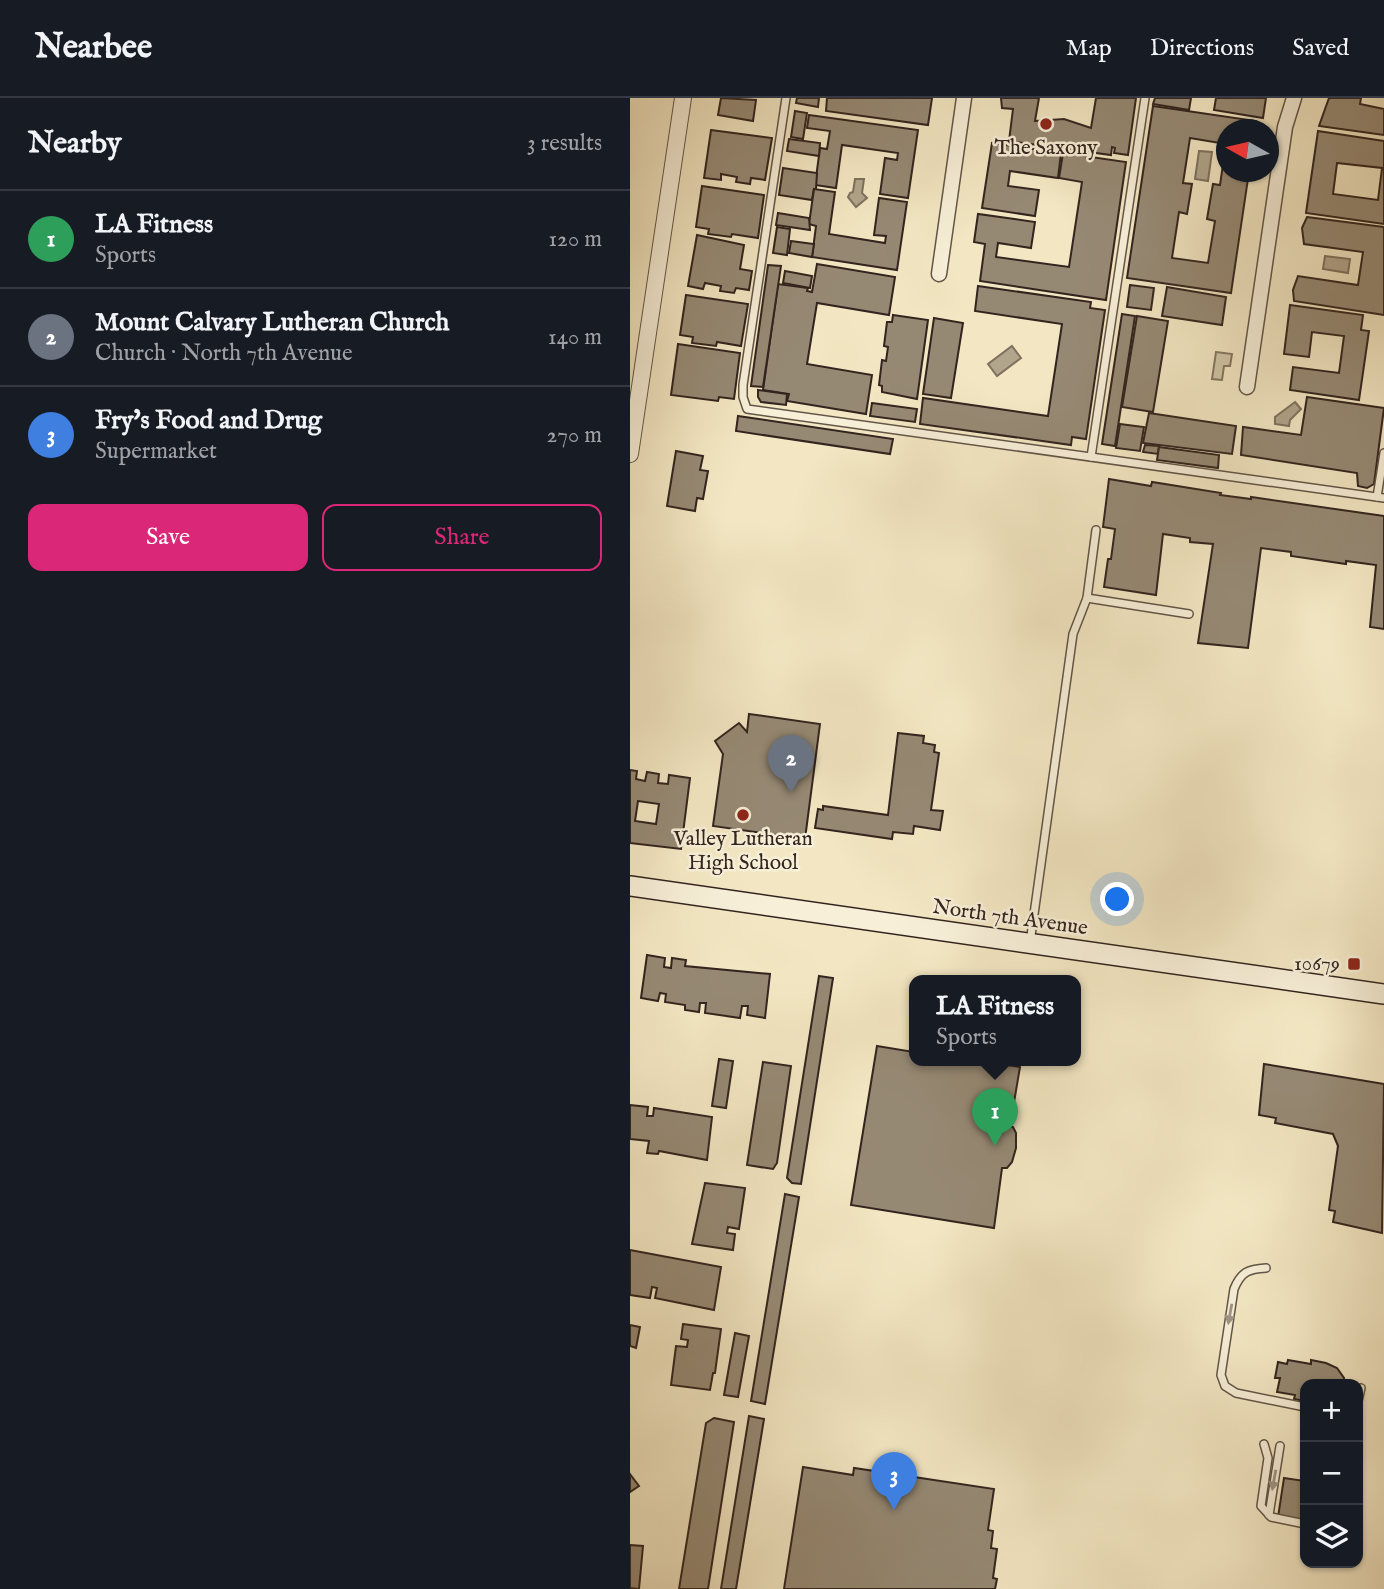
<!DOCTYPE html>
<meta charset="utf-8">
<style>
body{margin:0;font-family:"IM FELL English",serif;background:#242831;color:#f1f3f6}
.controls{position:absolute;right:21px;bottom:21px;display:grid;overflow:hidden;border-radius:14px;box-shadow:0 2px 5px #0004}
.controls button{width:63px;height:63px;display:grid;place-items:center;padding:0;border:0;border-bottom:2px solid #363941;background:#171b24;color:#f1f3f6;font:35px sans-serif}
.compass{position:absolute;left:586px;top:21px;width:63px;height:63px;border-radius:50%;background:#171b24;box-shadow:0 2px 5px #0004;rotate:278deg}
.you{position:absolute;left:488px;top:802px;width:24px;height:24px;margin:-18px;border:5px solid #fff;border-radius:50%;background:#1a73e8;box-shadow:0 0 0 10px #1a73e833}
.badge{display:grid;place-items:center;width:46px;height:46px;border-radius:50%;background:#db2777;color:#fff;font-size:23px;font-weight:700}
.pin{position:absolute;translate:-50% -58px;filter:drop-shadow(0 2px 4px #0008)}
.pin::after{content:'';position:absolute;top:37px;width:24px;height:21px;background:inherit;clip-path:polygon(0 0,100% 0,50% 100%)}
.popup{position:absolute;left:279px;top:877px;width:172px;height:91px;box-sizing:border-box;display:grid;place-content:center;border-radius:14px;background:#171b24;filter:drop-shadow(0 2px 5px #0005);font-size:23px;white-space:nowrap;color:#9ea1a6}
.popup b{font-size:26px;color:#f1f3f6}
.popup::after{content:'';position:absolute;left:50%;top:100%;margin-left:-14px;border:14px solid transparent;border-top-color:#171b24}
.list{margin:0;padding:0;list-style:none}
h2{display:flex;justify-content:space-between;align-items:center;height:91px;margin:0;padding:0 28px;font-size:30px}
h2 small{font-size:23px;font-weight:400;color:#9ea1a6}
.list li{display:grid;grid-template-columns:46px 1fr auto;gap:21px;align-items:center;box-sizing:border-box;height:98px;padding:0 28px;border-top:2px solid #363941}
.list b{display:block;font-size:26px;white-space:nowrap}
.list p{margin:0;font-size:23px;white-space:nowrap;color:#9ea1a6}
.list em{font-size:23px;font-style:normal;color:#9ea1a6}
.actions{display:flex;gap:14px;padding:21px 28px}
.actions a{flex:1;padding:16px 0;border:2px solid #db2777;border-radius:14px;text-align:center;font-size:24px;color:#db2777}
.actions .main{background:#db2777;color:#fff}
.icon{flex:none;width:38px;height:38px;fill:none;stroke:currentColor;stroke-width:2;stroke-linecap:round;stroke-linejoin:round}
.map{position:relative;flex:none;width:754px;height:1491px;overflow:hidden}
header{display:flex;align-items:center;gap:42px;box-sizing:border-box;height:98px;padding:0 35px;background:#171b24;border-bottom:2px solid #363941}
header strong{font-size:33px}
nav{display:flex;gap:38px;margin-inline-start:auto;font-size:24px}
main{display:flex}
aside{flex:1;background:#171b24}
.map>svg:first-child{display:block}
</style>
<header>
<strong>Nearbee</strong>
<nav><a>Map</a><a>Directions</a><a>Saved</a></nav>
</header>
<main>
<aside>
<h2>Nearby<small>3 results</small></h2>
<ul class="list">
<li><span class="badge" style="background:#2e9e5b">1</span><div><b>LA Fitness</b><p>Sports</p></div><em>120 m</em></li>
<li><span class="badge" style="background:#6b7280">2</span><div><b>Mount Calvary Lutheran Church</b><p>Church · North 7th Avenue</p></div><em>140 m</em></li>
<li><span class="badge" style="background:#3f7fe0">3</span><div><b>Fry's Food and Drug</b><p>Supermarket</p></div><em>270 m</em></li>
</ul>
<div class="actions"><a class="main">Save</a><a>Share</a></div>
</aside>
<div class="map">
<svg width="754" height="1491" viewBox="0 0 754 1491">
<rect width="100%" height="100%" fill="#f3e7c3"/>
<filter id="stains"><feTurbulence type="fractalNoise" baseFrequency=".00286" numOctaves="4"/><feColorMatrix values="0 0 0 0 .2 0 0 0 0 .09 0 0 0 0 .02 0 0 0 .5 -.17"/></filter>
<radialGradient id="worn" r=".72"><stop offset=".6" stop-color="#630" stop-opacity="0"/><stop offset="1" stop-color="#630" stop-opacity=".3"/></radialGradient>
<polygon fill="#d2c6a7" stroke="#827562" stroke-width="2" points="586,254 602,256 600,268 594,268 592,282 582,281"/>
<g fill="#b1a58b" stroke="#7e715f" stroke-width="2">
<polygon points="569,53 582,54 578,83 565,81"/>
<polygon points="225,81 234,81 232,95 237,100 226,109 218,99 220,95 223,94"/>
<polygon points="695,158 720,161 718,175 693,171"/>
<polygon points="382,248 391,260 367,278 358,266"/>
<polygon points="665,304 671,311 660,322 659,328 645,326 645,319"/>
</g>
<g fill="#968974" stroke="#32241e" stroke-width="2" fill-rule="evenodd">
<polygon points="91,0 126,2 123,23 88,17"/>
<polygon points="167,0 189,0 188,9 166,5"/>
<polygon points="197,0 302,0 298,27 196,13"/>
<polygon points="371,0 409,0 405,23 434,21 461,30 466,0 506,0 498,57 484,55 485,50 482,49 481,57 379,43 383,11 372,10"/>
<polygon points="525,0 561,0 559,12 523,6"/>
<polygon points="586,0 636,0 633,20 584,12"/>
<polygon points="699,0 731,0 730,6 754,11 754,37 689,28"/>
<path d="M523 8 626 23 625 32H596V74H619L601 195 497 180ZM560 40 596 46 590 87 583 86 577 121 585 123 578 165 542 160 549 114 557 116 562 86 553 85Z"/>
<polygon points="165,13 177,15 173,41 161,39"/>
<polygon points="179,17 288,32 278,100 250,96 255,60 267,62 268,55 212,47 206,90 185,87 190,50 197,51 200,33 177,30"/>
<polygon points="81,32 142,40 135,82 121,80 120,86 106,84 107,79 91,76 91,82 74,80"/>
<path d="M688 33 754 43V126L676 115ZM707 65 752 70 748 102 703 96Z"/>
<polygon points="159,41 190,45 189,58 157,53"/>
<polygon points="362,45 431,55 428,80 380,73 378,88 409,92 405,118 352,110"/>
<polygon points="433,55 496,64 476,202 350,183 355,146 344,144 348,116 405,124 401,150 368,145 366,159 439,169 452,84 429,80"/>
<polygon points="153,70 187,75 186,91 184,91 182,102 149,97"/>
<polygon points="72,88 134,97 128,140 102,136 101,139 78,136 79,131 66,129"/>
<polygon points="184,91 205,94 199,136 255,145 256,138 244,137 249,100 277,104 267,172 182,159 186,128 179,126"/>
<polygon points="148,115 179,120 180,132 146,127"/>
<polygon points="677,119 754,129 754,217 664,203 663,192 668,178 728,187 733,154 674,146 672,130"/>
<polygon points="147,129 160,131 157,157 143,155"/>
<polygon points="67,137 114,147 110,171 122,173 119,192 106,190 104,195 90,193 91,188 75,185 73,191 58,188"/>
<polygon points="161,143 184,146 182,159 159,155"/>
<polygon points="187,166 265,179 259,217 187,205 177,266 242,277 236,316 157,303 159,296 133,292 148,186 178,190 177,193 182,194"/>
<polygon points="138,167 151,168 133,289 121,288"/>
<polygon points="155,173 182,178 180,190 153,185"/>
<polygon points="500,187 524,190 521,212 497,209"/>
<polygon points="348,188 461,204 460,210 475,212 456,341 442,339 441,347 290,326 293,300 418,318 432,226 345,213"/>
<polygon points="537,189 596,199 592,227 532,218"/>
<polygon points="56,197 118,206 111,248 87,244 86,248 62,245 63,239 50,237"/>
<polygon points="660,207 733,217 731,232 739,233 729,302 660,292 663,269 709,275 714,238 682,234 679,259 654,256"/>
<polygon points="492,216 505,218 485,348 472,346"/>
<polygon points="263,217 298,222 287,301 252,294 252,288 249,287 252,262 256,263 258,249 254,248 257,224 262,224"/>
<polygon points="507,218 538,223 523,314 492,309"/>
<polygon points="304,220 333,225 321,300 293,296"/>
<polygon points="48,246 110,255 104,301 89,299 88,303 41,297"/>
<polygon points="128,292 157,296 156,307 131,304 128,299"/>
<polygon points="677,299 754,310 744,386 737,390 728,388 727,375 611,357 613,329 671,337"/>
<polygon points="242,305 287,311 285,324 240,318"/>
<polygon points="519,315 606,328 602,356 513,345"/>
<polygon points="108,318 263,341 260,356 106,333"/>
<polygon points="490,326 514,329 510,353 486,350"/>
<polygon points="515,347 529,348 528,356 513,354"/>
<polygon points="529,349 589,357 588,370 527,362"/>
<polygon points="46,353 73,358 70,372 78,373 73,401 67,400 65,413 37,408"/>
<polygon points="479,381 521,388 522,384 591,395 590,397 621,401 621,399 754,418 754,531 740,529 746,467 716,463 716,466 661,458 661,454 631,450 618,550 568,545 583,446 560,444 560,440 533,436 526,497 474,489 478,461 481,461 485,431 473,429"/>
<polygon points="119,616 190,626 175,741 83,728 93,656 85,643 109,625 117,634"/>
<polygon points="268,635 294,638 293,645 305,647 304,654 309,655 301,712 313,713 310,732 284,728 283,736 263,734 262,741 185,730 188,711 193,712 193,708 258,717"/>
<path d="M0 672 7 673 6 681 15 683 17 674 29 676 28 685 38 686 39 677 60 680 51 751 0 745ZM8 703 29 706 26 726 5 723Z"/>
<polygon points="17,857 35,860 34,869 41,870 42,860 56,862 55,868 140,876 135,920 117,917 118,908 112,908 110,920 75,915 76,905 70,905 69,914 55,912 55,907 35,904 36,896 30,895 28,903 11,900"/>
<polygon points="189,878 203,880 171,1086 162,1085 157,1080"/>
<polygon points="247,948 284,954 284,962 344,962 390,969 380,1028 383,1029 386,1035 386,1050 382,1064 377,1070 372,1070 364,1130 221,1107"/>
<polygon points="89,961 103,963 96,1010 82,1008"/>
<polygon points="133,964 161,968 147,1065 143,1071 117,1067"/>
<polygon points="634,966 754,986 752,1135 703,1124 705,1113 699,1112 708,1048 703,1036 645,1025 646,1020 629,1017"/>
<polygon points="0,1007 18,1009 17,1018 23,1018 24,1010 82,1019 77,1062 29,1053 28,1056 17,1055 19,1043 0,1041"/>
<polygon points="75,1085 115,1090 109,1131 98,1129 97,1135 105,1136 103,1152 62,1146"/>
<polygon points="155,1096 169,1099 135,1306 121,1303"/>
<polygon points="0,1152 91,1169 84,1212 25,1200 27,1190 22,1189 20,1200 0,1197"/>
<polygon points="53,1226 91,1231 85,1275 83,1275 80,1292 41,1287 46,1248 57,1249 58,1242 51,1241"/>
<polygon points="0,1227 10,1229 6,1250 0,1248"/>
<polygon points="105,1235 119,1238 108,1299 94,1297"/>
<polygon points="658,1262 681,1266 681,1262 696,1265 707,1270 714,1280 715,1286 675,1286 675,1303 664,1301 665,1297 647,1294 650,1280 645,1280 648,1264 657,1266"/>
<polygon points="119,1318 134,1321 106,1491 91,1491"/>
<polygon points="84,1320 104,1324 78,1491 49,1491 76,1325"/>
<polygon points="173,1369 223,1377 224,1370 364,1391 358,1432 363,1433 361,1450 367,1451 363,1480 367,1481 365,1491 154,1491"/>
<polygon points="0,1376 9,1388 0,1394"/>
<polygon points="654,1380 675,1383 675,1422 648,1419"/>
<polygon points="0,1447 13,1448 9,1491 0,1490"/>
</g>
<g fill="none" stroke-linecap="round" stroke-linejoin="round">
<defs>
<g id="service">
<polyline points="156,0 113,287 113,299 117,311 754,400"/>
<polyline points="461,359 515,0"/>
<polyline points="747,399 754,355"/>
<polyline points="457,500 559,516"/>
<polyline points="400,845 443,536 457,500 466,432"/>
<path d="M636 1170C618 1171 611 1174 604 1191L591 1277 595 1288 606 1295 675 1309"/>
<polyline points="728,1303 731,1290"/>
<polyline points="634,1346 638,1360 631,1408 641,1419 675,1426"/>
<polyline points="639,1417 650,1348"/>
</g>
<g id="minor">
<polyline points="309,176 334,0"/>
<polyline points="617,289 655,29 664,0"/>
</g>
<polyline id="tertiary" points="0,356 53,0"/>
<polyline id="secondary" points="0,788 754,896"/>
</defs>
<use href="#service" stroke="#625547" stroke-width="10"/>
<use href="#minor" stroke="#625547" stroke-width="17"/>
<use href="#tertiary" stroke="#625547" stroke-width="18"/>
<use href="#secondary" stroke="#32241e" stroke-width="22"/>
<use href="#service" stroke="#f7efd8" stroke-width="7"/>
<use href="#minor" stroke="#f7efd8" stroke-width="14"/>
<use href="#tertiary" stroke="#f7efd8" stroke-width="16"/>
<use href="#secondary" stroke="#f7efd8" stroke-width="19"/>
</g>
<defs><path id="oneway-solid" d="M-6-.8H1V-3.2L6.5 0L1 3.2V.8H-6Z" transform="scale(1.75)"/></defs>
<g fill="#9e9484">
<use href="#oneway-solid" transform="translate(600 1216) rotate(100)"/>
<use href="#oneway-solid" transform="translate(644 1382) rotate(100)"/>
</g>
<g fill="#8f2418" stroke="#f7efd8" stroke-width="2.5">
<circle cx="416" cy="26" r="7"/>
<circle cx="113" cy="717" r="7"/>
<rect x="717" y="859" width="14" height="14" rx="3.5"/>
</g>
<g text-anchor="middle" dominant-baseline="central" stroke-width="5" stroke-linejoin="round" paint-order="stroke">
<g font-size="21" fill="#32241e" stroke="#f7efd8">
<text x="416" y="50">The Saxony</text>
<text x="113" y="741">Valley Lutheran<tspan x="113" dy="24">High School</tspan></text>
<text x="710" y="866" text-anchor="end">10679</text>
</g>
<g font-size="21" fill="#32241e" stroke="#f7efd8">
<text transform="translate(380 820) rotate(8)">North 7th Avenue</text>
</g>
</g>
<rect width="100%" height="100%" filter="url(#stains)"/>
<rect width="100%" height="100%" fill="url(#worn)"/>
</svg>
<div class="controls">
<button>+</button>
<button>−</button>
<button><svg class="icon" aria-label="layers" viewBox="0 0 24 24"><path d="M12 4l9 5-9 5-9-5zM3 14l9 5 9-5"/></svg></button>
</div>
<svg class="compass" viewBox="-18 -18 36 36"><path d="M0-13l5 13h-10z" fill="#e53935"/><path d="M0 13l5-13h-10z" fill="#9ea1a6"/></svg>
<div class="you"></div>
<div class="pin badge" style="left:365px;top:1048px;background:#2e9e5b">1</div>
<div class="popup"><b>LA Fitness</b>Sports</div>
<div class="pin badge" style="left:161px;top:695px;background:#6b7280">2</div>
<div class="pin badge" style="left:264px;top:1412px;background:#3f7fe0">3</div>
</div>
</main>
